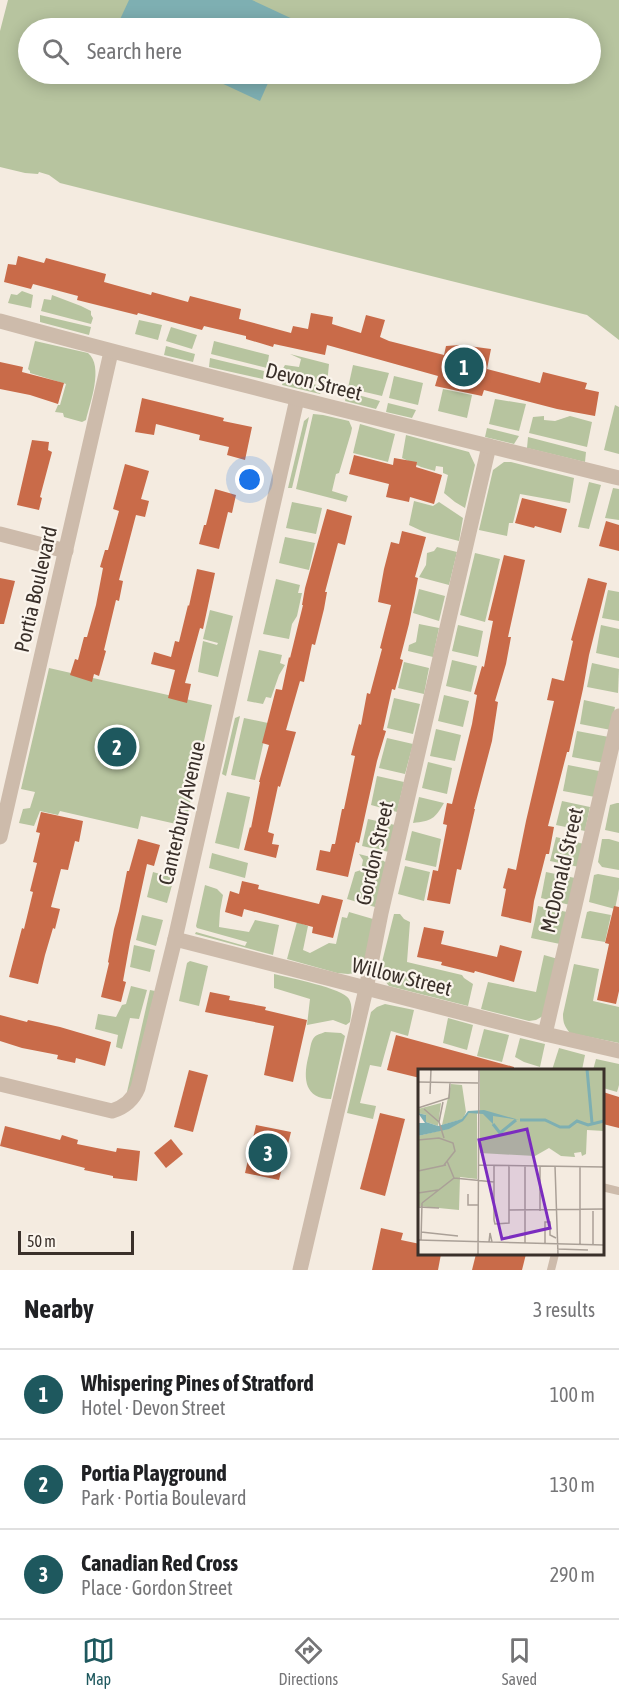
<!DOCTYPE html>
<meta charset="utf-8">
<style>
body{margin:0;font-family:"Asap Condensed",sans-serif;background:#f2f2f2;color:#202124}
.scale{position:absolute;left:18px;bottom:15px;width:116px;box-sizing:border-box;padding-left:6px;border:3px solid #3a302a;border-top:0;font-size:16px;line-height:21px;white-space:nowrap;color:#3a302a;-webkit-text-stroke:4px #fbf5ed;paint-order:stroke}
.you{position:absolute;left:250px;top:480px;width:21px;height:21px;margin:-15px;border:4px solid #fff;border-radius:50%;background:#1a73e8;box-shadow:0 0 0 9px #1a73e833}
.badge{display:grid;place-items:center;width:39px;height:39px;border-radius:50%;background:#1e585e;color:#fff;font-size:20px;font-weight:700}
.pin{position:absolute;translate:-50% -50%;border:3px solid #fff;box-shadow:0 2px 6px #0006}
.list{margin:0;padding:0;list-style:none}
h2{display:flex;justify-content:space-between;align-items:center;height:78px;margin:0;padding:0 24px;font-size:26px}
h2 small{font-size:20px;font-weight:400;color:#757577}
.list li{display:grid;grid-template-columns:39px 1fr auto;gap:18px;align-items:center;box-sizing:border-box;height:90px;padding:0 24px;border-top:2px solid #e0e0e0}
.list b{display:block;font-size:22px;white-space:nowrap}
.list p{margin:0;font-size:20px;white-space:nowrap;color:#757577}
.list em{font-size:20px;font-style:normal;color:#757577}
.icon{flex:none;width:33px;height:33px;fill:none;stroke:currentColor;stroke-width:2;stroke-linecap:round;stroke-linejoin:round}
.map{position:relative;flex:none;width:619px;height:1270px;overflow:hidden}
.search{position:absolute;background:#fff;box-shadow:0 3px 15px #0003;left:18px;right:18px;top:18px;height:66px;display:flex;align-items:center;gap:15px;box-sizing:border-box;padding:0 21px;border-radius:33px;color:#757577;font-size:22px}
.sheet{height:348px;background:#fff}
nav{display:flex;justify-content:space-around;align-items:center;box-sizing:border-box;height:84px;border-top:2px solid #e0e0e0;background:#fff;font-size:16px;color:#757577}
nav a{display:grid;justify-items:center;gap:3px}
nav .on{color:#1e585e}
.map>svg:first-child{display:block}
</style>
<div class="map">
<svg width="619" height="1270" viewBox="0 0 619 1270">
<rect width="100%" height="100%" fill="#f4ebe0"/>
<g fill="#b7c49f" fill-rule="evenodd">
<path d="M8 0H619V340L587 315 60 183 49 175 39 172 38 174 25 173 0 167V31ZM28 28H590V74H28Z"/>
<polygon points="22,291 33,295 31,308 8,303 11,294 17,295"/>
<polygon points="52,295 81,306 91,311 91,315 93,318 91,324 41,311 44,299 51,300"/>
<polygon points="40,315 91,327 89,335 40,322"/>
<polygon points="139,320 162,325 158,340 135,334"/>
<polygon points="171,327 197,335 192,349 166,341"/>
<path d="M35 341 88 353C104 366 90 403 86 420L82 422 64 417 63 413 55 412 58 405H60L66 384 30 373V371L28 369Z"/>
<polygon points="214,341 269,355 267,368 211,354"/>
<polygon points="166,346 195,354 193,362 164,355"/>
<polygon points="290,354 329,364 327,384 281,372 285,365 299,367 301,359"/>
<polygon points="210,358 264,371 263,379 209,367"/>
<polygon points="353,365 389,373 382,396 348,388"/>
<polygon points="284,376 324,387 320,394 282,385"/>
<polygon points="394,376 423,383 418,405 389,398"/>
<polygon points="443,389 472,395 467,418 438,411"/>
<polygon points="347,392 380,401 376,409 345,401"/>
<polygon points="495,399 526,404 519,431 489,424"/>
<polygon points="388,403 416,410 412,418 386,412"/>
<polygon points="615,405 619,407 619,454 604,450"/>
<polygon points="313,414 323,415 349,421 352,428 351,433 339,473 336,474 332,491 348,496 346,502 296,489"/>
<polygon points="544,416 544,420 555,421 570,416 592,422 587,447 529,433 533,417"/>
<polygon points="309,417 292,488 288,488 304,421"/>
<polygon points="360,424 395,434 388,462 353,453"/>
<polygon points="487,428 519,436 514,444 485,437"/>
<polygon points="406,435 469,452 475,465 465,508 455,502 444,493 448,475 443,473 443,467 436,466 435,471 421,467 402,458"/>
<polygon points="528,437 586,452 585,462 527,448"/>
<polygon points="504,462 511,462 574,478 570,503 520,494 513,523 509,523 507,536 479,530 493,470"/>
<polygon points="589,482 601,485 589,529 578,527"/>
<polygon points="613,488 619,489 619,520 605,518"/>
<polygon points="414,501 433,506 439,502 463,518 459,541 424,532 409,525"/>
<polygon points="292,502 322,508 316,534 286,528"/>
<polygon points="285,537 315,543 309,570 279,563"/>
<polygon points="437,547 457,552 449,585 419,577 426,565 427,553 434,551"/>
<polygon points="475,553 500,559 485,622 460,615"/>
<polygon points="276,579 300,585 298,593 302,593 297,616 292,624 289,639 263,634"/>
<polygon points="419,589 445,596 439,621 413,613"/>
<polygon points="608,590 619,592 619,621 602,618"/>
<polygon points="210,610 233,616 218,677 198,672 203,641 217,645 218,643 203,639"/>
<polygon points="419,624 439,628 433,657 408,651 409,645 416,642"/>
<polygon points="458,625 483,631 478,657 452,651"/>
<polygon points="601,625 619,629 619,658 596,653"/>
<polygon points="259,650 282,655 280,663 285,665 279,675 271,698 266,697 263,704 247,701"/>
<polygon points="452,660 477,666 471,692 446,686"/>
<polygon points="404,662 429,668 424,694 398,688"/>
<polygon points="592,663 619,669 618,693 587,687"/>
<polygon points="49,668 212,705 185,826 141,816 138,829 60,811 58,815 40,811 34,826 19,823 23,809 30,808 35,792 21,789"/>
<polygon points="444,695 469,701 463,727 438,721"/>
<polygon points="394,698 420,704 413,734 387,728"/>
<polygon points="584,700 615,707 611,730 580,724"/>
<polygon points="240,716 226,776 222,774 235,718"/>
<polygon points="244,718 268,723 255,780 231,775"/>
<polygon points="436,729 461,735 455,761 430,756"/>
<polygon points="577,731 609,737 604,763 572,757"/>
<polygon points="387,738 413,744 405,774 379,768"/>
<polygon points="428,762 452,768 447,794 422,788"/>
<polygon points="568,765 599,771 595,797 563,791"/>
<polygon points="377,776 404,782 397,812 371,805"/>
<polygon points="227,792 250,797 239,849 215,843"/>
<path d="M419 797 444 803C435 819 431 821 413 823Z"/>
<polygon points="562,801 590,807 585,831 556,825"/>
<polygon points="617,803 619,803 619,833 605,830 610,805"/>
<polygon points="368,819 395,825 389,852 362,846"/>
<polygon points="412,831 441,839 436,867 405,860"/>
<polygon points="556,837 584,844 579,867 550,861"/>
<polygon points="602,839 609,839 619,842 619,870 602,867 598,862"/>
<polygon points="212,853 248,863 245,878 209,868"/>
<polygon points="359,854 382,860 387,863 375,907 347,899 355,872 361,870 363,860"/>
<polygon points="405,866 430,872 424,901 398,894"/>
<polygon points="153,872 174,878 167,903 147,897"/>
<polygon points="546,872 575,878 570,905 541,898"/>
<polygon points="598,874 619,878 619,889 615,909 589,902 594,875"/>
<polygon points="205,885 217,889 223,895 220,911 219,927 249,932 255,920 279,925 273,955 195,934 196,932 245,946 247,942 197,928 196,926"/>
<polygon points="538,906 567,912 560,944 531,938"/>
<polygon points="590,911 611,915 605,942 581,938 587,912"/>
<polygon points="349,912 373,919 365,962 356,973 348,974 337,973 287,959 297,922 308,926 303,950 310,953 329,943 336,944 342,917 347,918"/>
<polygon points="394,914 400,914 404,919 410,922 407,962 462,975 464,978 473,984 468,1006 389,986 382,977 380,970"/>
<polygon points="142,915 163,920 156,946 136,940"/>
<polygon points="134,945 155,950 150,972 130,967"/>
<polygon points="544,955 558,959 543,1016 536,1020 529,1021 481,1009 488,982 536,992"/>
<polygon points="190,961 208,966 199,1006 179,1001 187,963"/>
<path d="M574 964 599 969 593 1001 619 1007V1043L570 1033C564 1026 563 1022 563 1014Z"/>
<path d="M274 974C289 978 343 988 349 999 353 1006 351 1015 350 1022L346 1025 333 1020 307 1025 310 999 274 988Z"/>
<polygon points="131,986 147,990 139,1019 130,1018 122,1049 116,1047 118,1035 95,1029 98,1014 116,1017 122,1005 126,1004"/>
<polygon points="150,990 155,991 130,1093 127,1092"/>
<polygon points="385,1004 414,1010 408,1036 391,1031 381,1067 370,1065 360,1103 376,1106 373,1119 347,1113 371,1012 377,1007"/>
<polygon points="448,1018 473,1025 467,1050 443,1043"/>
<polygon points="484,1029 509,1035 502,1062 477,1056"/>
<path d="M325 1032 341 1033 345 1036 331 1099C305 1099 303 1079 308 1058 310 1052 310 1044 313 1039 315 1035 320 1034 325 1032Z"/>
<polygon points="520,1038 545,1044 540,1067 524,1062 515,1057"/>
<polygon points="559,1048 585,1055 582,1070 552,1070"/>
<polygon points="596,1059 619,1064 619,1085 617,1092 603,1088 602,1070 593,1070"/>
</g>
<g fill="#7eafb2">
<polygon points="129,0 252,0 297,21 293,28 116,28"/>
<polygon points="202,74 272,74 260,101"/>
</g>
<g fill="#c96b49">
<polygon points="18,256 44,263 46,258 106,274 104,282 151,295 152,292 188,302 190,296 241,309 239,319 291,333 293,326 308,329 311,313 333,317 332,324 361,333 366,315 385,320 380,337 389,341 444,355 446,346 461,345 491,349 487,369 540,383 543,372 587,383 585,389 599,392 595,416 557,409 484,390 482,396 435,386 438,376 327,345 325,355 274,344 273,347 246,339 246,336 204,326 202,330 138,313 137,315 77,300 78,296 33,284 31,289 4,282 8,264 16,265"/>
<polygon points="0,362 23,367 22,372 64,383 58,404 30,395 0,389"/>
<polygon points="142,398 224,418 223,421 252,427 245,460 227,455 229,447 199,440 200,435 156,424 154,435 135,432"/>
<polygon points="32,440 49,442 48,450 52,452 40,497 42,498 39,510 17,505"/>
<polygon points="354,455 393,465 394,458 417,462 416,467 442,475 434,504 410,497 409,502 386,497 389,484 349,474"/>
<polygon points="125,464 149,471 141,499 149,501 145,517 136,515 119,580 123,581 119,601 116,600 104,650 106,651 99,676 94,674 92,682 70,675 75,659 78,660 84,637 87,637 96,605 103,568 100,567 105,550 108,550 119,511 113,509"/>
<polygon points="215,489 236,495 232,513 228,512 219,549 199,544 204,525 206,525"/>
<polygon points="522,498 567,509 561,533 535,526 534,528 515,523"/>
<polygon points="327,509 352,516 345,545 338,543 325,592 327,592 324,609 315,645 312,644 304,682 300,681 286,730 296,732 280,787 278,786 268,832 274,834 272,844 279,845 276,858 244,850 250,827 251,828 260,782 259,782 269,745 262,743 276,689 282,690 289,657 290,658 303,605 302,605 305,588"/>
<polygon points="606,521 619,525 619,551 599,546"/>
<polygon points="402,531 426,537 415,577 418,578 409,624 400,659 403,660 395,690 392,689 383,730 386,731 377,761 359,843 356,842 348,877 316,870 320,850 330,852 332,844 335,844 342,809 344,809 355,756 351,755 359,724 361,725 367,693 370,694 382,649 380,648 391,605 378,602 384,569 391,542 399,544"/>
<polygon points="504,555 525,560 508,637 511,637 506,664 495,701 498,702 492,741 474,809 475,809 461,870 457,869 450,904 427,900 433,870 438,871 447,825 443,824 447,803 452,804 472,724 477,695 474,694 482,666 484,667 493,621 488,620"/>
<polygon points="197,569 215,573 203,629 200,628 185,683 191,684 187,703 168,698 175,670 151,664 154,652 171,657 175,641 179,642 188,605 189,606"/>
<polygon points="0,578 15,581 4,624 0,624"/>
<polygon points="588,578 607,583 589,655 583,689 569,752 567,752 548,826 554,827 549,854 546,854 534,901 531,923 501,916 506,889 503,888 508,868 516,870 526,821 554,701 547,700 552,678 564,681 573,641 571,640"/>
<polygon points="41,812 83,821 79,842 75,841 68,870 61,869 51,907 60,909 55,929 53,928 45,955 38,984 9,977 22,928 24,929 33,892 30,891 37,863 33,862 40,833 36,832"/>
<polygon points="138,839 160,845 154,866 147,864 130,942 123,981 126,982 121,1002 101,997 109,963 108,962 114,929 119,911 127,871 129,871"/>
<polygon points="242,881 259,885 258,889 319,904 322,895 343,900 333,938 312,933 313,927 244,909 242,917 225,912 230,891 239,894"/>
<polygon points="614,906 619,907 619,991 616,1004 597,1000 609,944 605,943"/>
<polygon points="424,927 444,931 441,944 497,957 500,945 522,951 514,982 475,971 474,973 441,965 442,962 417,957"/>
<polygon points="210,992 230,996 229,1000 266,1007 265,1010 307,1020 293,1082 264,1075 274,1026 205,1012"/>
<polygon points="0,1015 27,1022 28,1020 60,1027 111,1042 105,1066 76,1058 75,1063 57,1059 58,1055 22,1048 0,1041"/>
<polygon points="396,1035 514,1067 514,1071 420,1071 420,1078 387,1070"/>
<polygon points="189,1070 208,1075 193,1132 174,1127"/>
<polygon points="603,1092 619,1097 619,1128 603,1124"/>
<polygon points="380,1113 405,1119 385,1196 360,1189"/>
<polygon points="256,1125 291,1132 279,1180 245,1173"/>
<polygon points="5,1126 60,1140 62,1135 78,1140 77,1144 116,1152 117,1148 140,1151 137,1181 113,1178 113,1176 84,1170 85,1168 0,1146"/>
<polygon points="171,1139 183,1154 166,1168 154,1153"/>
<polygon points="381,1228 403,1233 401,1240 420,1244 420,1254 441,1254 438,1270 372,1270"/>
<polygon points="476,1254 526,1254 522,1270 472,1270"/>
</g>
<g fill="none" stroke-linecap="round" stroke-linejoin="round">
<g stroke="#cdbbab" stroke-width="8">
<polyline points="602,1187 619,1191"/>
<polyline points="551,1270 555,1254"/>
</g>
<g stroke="#cdbbab" stroke-width="15">
<polyline points="0,534 66,551"/>
<polyline points="0,837 111,352"/>
<polyline points="175,939 545,1034 619,1051"/>
<polyline points="545,1034 619,716"/>
<path d="M0 1084 112 1111C125 1107 133 1100 138 1088L175 939 297 399"/>
<polyline points="300,1270 366,989 381,913 489,446"/>
</g>
<path stroke="#cdbbab" stroke-width="15" d="M0 321C205 377 412 427 619 478"/>
</g>
<g text-anchor="middle" dominant-baseline="central" stroke-width="4.5" stroke-linejoin="round" paint-order="stroke">
<g font-size="21" fill="#3a302a" stroke="#fbf5ed">
<text transform="translate(314 381) rotate(14)">Devon Street</text>
<text transform="translate(35 589) rotate(-77)">Portia Boulevard</text>
<text transform="translate(181 813) rotate(-77)">Canterbury Avenue</text>
<text transform="translate(374 853) rotate(-77)">Gordon Street</text>
<text transform="translate(561 870) rotate(-77)">McDonald Street</text>
<text transform="translate(402 976) rotate(14)">Willow Street</text>
</g>
</g>
<g transform="translate(418 1069)">
<rect width="186" height="186" fill="#f4ebe0"/>
<path d="M62 0H186V62L169 61 168 85 164 87 163 83 156 84 157 88 143 87 131 79 117 87 62 84ZM33 15 44 16 48 43 45 50 24 56ZM23 34 20 57 8 53V46L0 44V40ZM51 44H59V110L42 108 41 141 0 137V67L32 59Z" fill="#b7c49f"/>
<path d="M66 41 101 51 75 47V55L65 45 51 44 45 52 31 60 0 67V54H7L0 44 8 46V53L20 57 44 50 50 42Z" fill="#7eafb2"/>
<path fill="none" stroke="#7eafb2" stroke-width="3" d="M169 0 174 54M102 51H127L142 58H151L159 52 170 56 186 52M75 55 82 64 98 51"/>
<path fill="none" stroke="#aaa097" stroke-width="1.5" d="M0 13 60 14M12 25 13 0M25 33 21 53 26 69M0 39 31 29 32 14M6 40 21 53M0 71 21 69 35 74 37 82 26 96M60 96 186 98M107 97V174M137 97 140 186M0 102 28 96M36 109 76 113M0 124 20 121M50 125V136H60M4 134 36 109 29 92M0 138 21 139M91 141 186 140M122 142V97M76 151 77 155 91 154V97M76 151V96M3 163 40 167M0 171 186 176M3 171 4 134M71 173 72 164 74 173M127 175V153H132V166L138 169M162 175V98M175 176V142M139 180 170 181M60 186 61 0"/>
<path fill="#7b2cbf" fill-opacity="0.15" stroke="#7b2cbf" stroke-width="3" d="M109 60 132 159 84 170 61 71Z"/>
<rect width="186" height="186" fill="none" stroke="#3a302a" stroke-width="3"/>
</g>
</svg>
<div class="scale">50 m</div>
<div class="you"></div>
<div class="pin badge" style="left:464px;top:367px">1</div>
<div class="pin badge" style="left:117px;top:747px">2</div>
<div class="pin badge" style="left:268px;top:1153px">3</div>
<div class="search"><svg class="icon" aria-label="search" viewBox="0 0 24 24"><circle cx="10" cy="10" r="6"/><path d="M15 15l6 6"/></svg>Search here</div>
</div>
<section class="sheet">
<h2>Nearby<small>3 results</small></h2>
<ul class="list">
<li><span class="badge">1</span><div><b>Whispering Pines of Stratford</b><p>Hotel · Devon Street</p></div><em>100 m</em></li>
<li><span class="badge">2</span><div><b>Portia Playground</b><p>Park · Portia Boulevard</p></div><em>130 m</em></li>
<li><span class="badge">3</span><div><b>Canadian Red Cross</b><p>Place · Gordon Street</p></div><em>290 m</em></li>
</ul>
</section>
<nav>
<a class="on"><svg class="icon" aria-label="map" viewBox="0 0 24 24"><path d="M3 6l6-2 6 2 6-2v14l-6 2-6-2-6 2zM9 4v14M15 6v14"/></svg>Map</a>
<a><svg class="icon" aria-label="directions" viewBox="0 0 24 24"><path d="M12 3l9 9-9 9-9-9zM9 14v-3h6M13 9l2 2-2 2"/></svg>Directions</a>
<a><svg class="icon" aria-label="saved" viewBox="0 0 24 24"><path d="M7 4h10v16l-5-4-5 4z"/></svg>Saved</a>
</nav>
